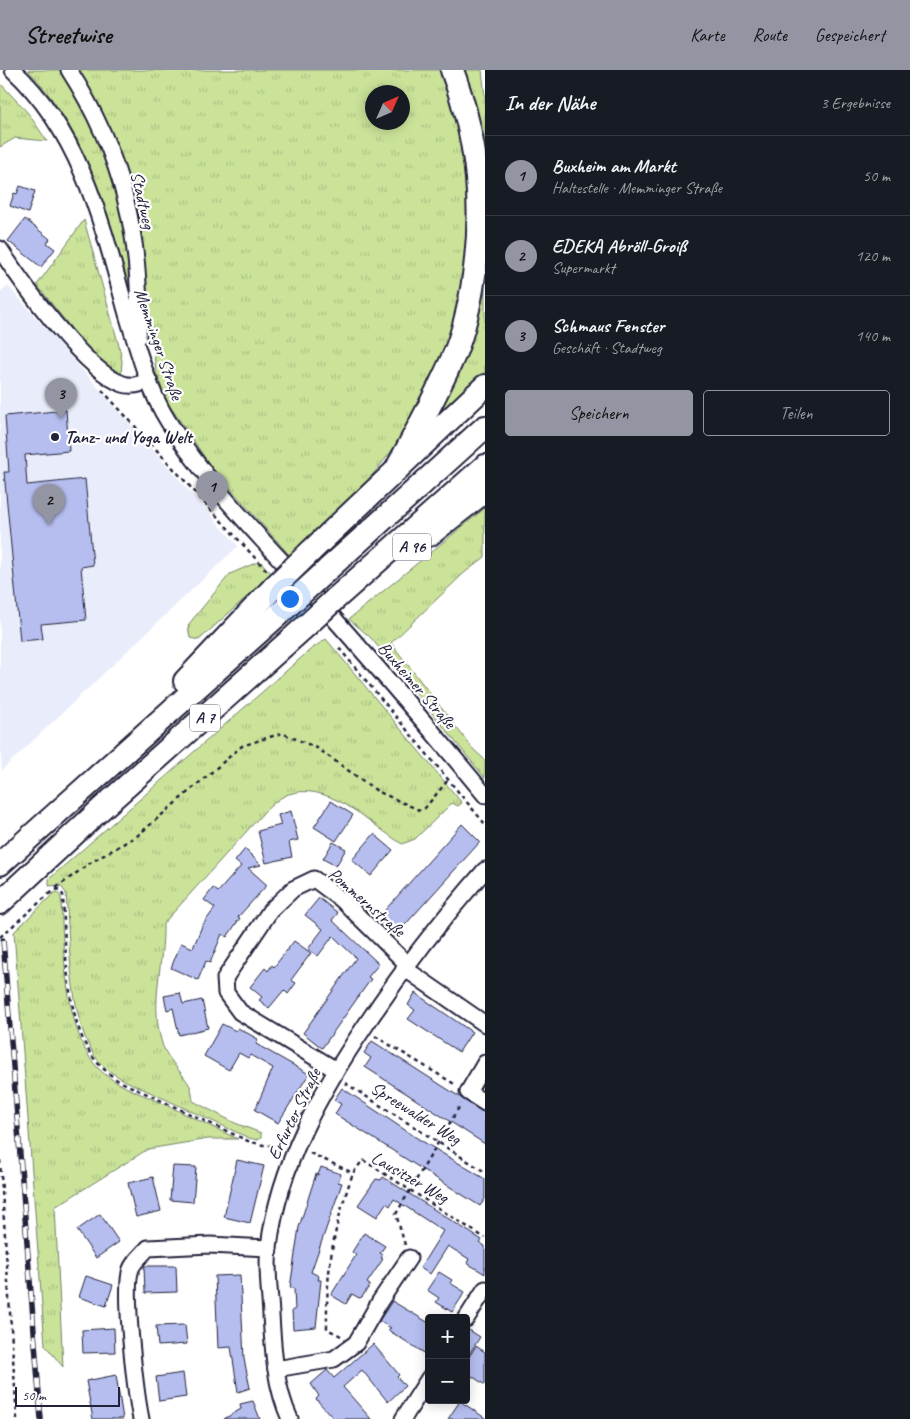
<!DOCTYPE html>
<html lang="de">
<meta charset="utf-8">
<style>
body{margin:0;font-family:Caveat,sans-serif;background:#242831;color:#f1f3f6}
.controls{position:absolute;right:15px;bottom:15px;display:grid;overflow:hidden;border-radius:5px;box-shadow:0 2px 12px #0003}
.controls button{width:45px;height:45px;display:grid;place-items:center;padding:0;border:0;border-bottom:1px solid #363941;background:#171b24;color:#f1f3f6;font:25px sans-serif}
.compass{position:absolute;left:365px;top:15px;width:45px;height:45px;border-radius:50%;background:#171b24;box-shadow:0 2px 12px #0003;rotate:45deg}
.scale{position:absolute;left:15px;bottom:12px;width:105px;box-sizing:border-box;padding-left:5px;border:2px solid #22223b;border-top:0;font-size:14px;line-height:18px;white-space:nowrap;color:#22223b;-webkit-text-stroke:4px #fff;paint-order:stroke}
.you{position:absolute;left:289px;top:528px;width:18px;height:18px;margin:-12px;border:4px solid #fff;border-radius:50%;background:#1a73e8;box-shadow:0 0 0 8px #1a73e833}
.badge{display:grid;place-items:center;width:32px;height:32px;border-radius:50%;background:#9495a2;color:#111;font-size:16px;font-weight:700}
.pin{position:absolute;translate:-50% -41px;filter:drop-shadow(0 1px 2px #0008)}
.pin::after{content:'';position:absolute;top:26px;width:18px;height:15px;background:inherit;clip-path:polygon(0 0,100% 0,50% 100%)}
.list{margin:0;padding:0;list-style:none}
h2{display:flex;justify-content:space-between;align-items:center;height:65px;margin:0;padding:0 20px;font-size:21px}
h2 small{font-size:16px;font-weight:400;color:#9ea1a6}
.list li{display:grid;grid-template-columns:32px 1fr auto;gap:15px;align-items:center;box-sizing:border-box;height:80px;padding:0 20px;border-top:1px solid #363941}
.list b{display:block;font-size:19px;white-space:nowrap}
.list p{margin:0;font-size:16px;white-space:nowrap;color:#9ea1a6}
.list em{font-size:16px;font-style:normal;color:#9ea1a6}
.actions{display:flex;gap:10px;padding:15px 20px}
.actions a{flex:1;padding:11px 0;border:1px solid #9495a2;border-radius:5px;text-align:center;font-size:18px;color:#9495a2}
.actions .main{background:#9495a2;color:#111}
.map{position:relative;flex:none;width:485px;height:1349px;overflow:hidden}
header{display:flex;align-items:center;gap:30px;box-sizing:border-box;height:70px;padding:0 25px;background:#9495a2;color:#111}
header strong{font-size:24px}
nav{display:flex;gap:28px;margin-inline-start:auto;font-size:18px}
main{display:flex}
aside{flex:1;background:#171b24}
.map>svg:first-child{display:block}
</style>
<header>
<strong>Streetwise</strong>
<nav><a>Karte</a><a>Route</a><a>Gespeichert</a></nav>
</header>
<main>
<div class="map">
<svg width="485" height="1349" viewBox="0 0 485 1349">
<defs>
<pattern id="grass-tufts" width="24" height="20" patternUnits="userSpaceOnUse" patternTransform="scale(1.25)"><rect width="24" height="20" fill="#cae399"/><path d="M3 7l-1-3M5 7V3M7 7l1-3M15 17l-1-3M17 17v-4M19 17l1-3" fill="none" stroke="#adc285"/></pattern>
</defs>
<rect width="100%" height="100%" fill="#fff"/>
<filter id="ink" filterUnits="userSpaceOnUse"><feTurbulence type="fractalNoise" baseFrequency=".02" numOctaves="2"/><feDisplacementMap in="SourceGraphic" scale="10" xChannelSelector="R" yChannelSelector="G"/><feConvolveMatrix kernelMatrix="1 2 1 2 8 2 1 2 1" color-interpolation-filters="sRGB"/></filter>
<g filter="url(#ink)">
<polygon fill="#e9ecfa" points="8,216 238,476 2,700 0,672 0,223"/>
<g fill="url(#grass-tufts)" stroke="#76826a" fill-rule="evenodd">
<path d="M28 0H62C91 42 114 100 125 150 131 179 132 211 135 241 112 155 91 67 28 0Z"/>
<path d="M76 0H443C451 25 462 51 466 76 481 183 455 297 390 383 361 421 326 455 293 489L212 398 167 332 156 302 141 168 127 109ZM372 22H402V52H372Z"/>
<polygon points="461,0 482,0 485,27 485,92"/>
<polygon points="0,13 28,43 47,71 15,68 0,77"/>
<polygon points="84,150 119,276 122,291 121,307 100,295 37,215"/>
<polygon points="485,192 485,307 431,356"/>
<polygon points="485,438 485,487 463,504 391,573 473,679 485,690 485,708 371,568 349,549"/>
<polygon points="260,491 272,504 199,570 190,568 188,555 230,504"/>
<path d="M326 569 462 733 458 736 452 733 415 769 402 774C373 756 331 713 293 723 281 725 272 735 264 742L163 854C164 895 150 929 161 970 165 988 181 1000 190 1016 192 1020 192 1026 193 1031L235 1053 261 1063V1068L258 1070 249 1068 128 1012C118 1007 108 1001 100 993 68 956 70 871 66 823L60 815 49 816V809L310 580Z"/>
<path d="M57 822 61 827C63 874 64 959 96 996 112 1014 138 1022 159 1032 186 1044 212 1057 238 1069H208L148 1079 55 1137 63 1297 45 1275 14 862 54 823Z"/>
</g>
<g fill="#b5beef" stroke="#22223b">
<polygon points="20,116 35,121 28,143 10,136 14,123 17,124"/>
<polygon points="25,149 50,169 47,173 55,179 41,197 8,171"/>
<polygon points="66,340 69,381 25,385 27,415 85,409 93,495 81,497 86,550 41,554 43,569 20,571 4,402 9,402 5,346"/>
<polygon points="331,731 353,745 336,771 314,757"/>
<polygon points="291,741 298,770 289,772 292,787 266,793 258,761 281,755 278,745"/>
<polygon points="462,754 480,772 395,866 377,849"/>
<polygon points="374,764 393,780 371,806 352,790"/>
<polygon points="333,772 346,779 336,796 323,789"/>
<polygon points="245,779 261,795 248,798 267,815 238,847 240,848 227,867 222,864 210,893 206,891 198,910 171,898 181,873 193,878 202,856 215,838 204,830 213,818 218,822 241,796 235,791"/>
<polygon points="319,828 338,843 332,850 379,894 368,907 371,909 322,978 303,963 356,888 333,866 318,886 308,879 323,859 305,845"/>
<polygon points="294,871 311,883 291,910 296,913 288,924 284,920 269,938 259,930 262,927 250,917 265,898 268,901 272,895 274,897"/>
<polygon points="180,923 183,934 202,930 208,958 179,965 173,938 167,940 164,926"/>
<polygon points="415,923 472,962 459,982 408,949 415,940 408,935"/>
<polygon points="222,954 236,961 238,958 258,969 256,974 309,1004 278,1053 255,1040 273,998 250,985 248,988 239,983 229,1000 204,986"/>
<polygon points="372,971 485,1043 485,1074 365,997 371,988 364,983"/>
<polygon points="342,1018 417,1068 485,1109 485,1129 480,1136 335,1044 341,1034 334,1030"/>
<polygon points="237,1090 264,1096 250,1153 224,1147"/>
<polygon points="173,1096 196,1097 193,1132 170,1130"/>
<polygon points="321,1097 341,1104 338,1112 342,1113 311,1202 319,1206 318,1210 321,1210 316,1257 293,1259 292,1240 295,1240 294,1218 290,1218 299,1157 316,1104 318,1105"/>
<polygon points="153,1107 161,1141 136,1147 128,1113"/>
<polygon points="383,1107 482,1170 480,1173 485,1176 485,1204 467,1193 469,1189 448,1176 430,1204 420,1198 443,1161 394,1129 390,1136 386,1133 377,1147 358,1135 376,1109 381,1110"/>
<polygon points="100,1144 119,1172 96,1188 77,1160"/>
<polygon points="364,1163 385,1176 380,1183 383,1185 381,1188 383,1189 367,1213 370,1215 362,1227 359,1228 352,1224 346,1234 331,1225 356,1185 352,1182"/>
<polygon points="144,1196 176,1196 177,1222 145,1223"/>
<polygon points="439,1202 452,1210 450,1213 465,1222 452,1242 436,1232 439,1228 427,1220"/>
<polygon points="240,1205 244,1289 250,1318 238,1322 231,1277 218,1278 215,1206"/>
<polygon points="86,1206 113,1215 106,1236 79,1227"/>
<polygon points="392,1231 429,1253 429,1286 388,1260 391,1258 379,1251"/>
<polygon points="185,1255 187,1274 158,1276 156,1256"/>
<polygon points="114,1258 115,1282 83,1283 82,1260"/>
<polygon points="466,1258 480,1267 466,1289"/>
<polygon points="373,1274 396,1301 399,1305 397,1307 405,1316 388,1332 362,1300 343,1317 371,1349 334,1349 316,1329 319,1326 311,1314 327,1300 334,1308"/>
<polygon points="476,1276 485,1282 485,1315 466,1302 466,1291"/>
<polygon points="183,1303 186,1327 159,1331 156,1307"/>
<polygon points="116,1305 123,1349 93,1349 86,1311"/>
<polygon points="253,1331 260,1349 224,1349 241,1339 240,1334"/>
<polygon points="460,1331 485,1348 485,1349 448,1349"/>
</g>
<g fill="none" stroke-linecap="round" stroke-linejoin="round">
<defs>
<g id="minor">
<path d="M13 0C82 64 103 157 127 244 138 280 148 319 168 351 208 416 264 471 315 527 373 592 430 658 485 725"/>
<path d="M69 0C122 83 143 170 138 268"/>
<path d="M0 179C21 212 86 302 123 314 132 317 140 314 149 311"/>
<polyline points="404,898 485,954"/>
<polyline points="485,993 468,1022 485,1033"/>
<polyline points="336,1000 240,942 226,923 225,908 270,841 293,819 314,809 342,830 407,894"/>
<polyline points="466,1249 485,1219"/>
<polyline points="276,1299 334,1289 356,1273 380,1231 409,1188"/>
<path d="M141 1349C136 1325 123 1219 131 1199 133 1192 143 1184 148 1178L210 1175 269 1178"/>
<path d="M290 1349C275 1317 273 1279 271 1245 270 1223 266 1199 269 1177 279 1094 321 1021 367 953 403 899 442 849 485 800"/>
<polyline points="403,1349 429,1308"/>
</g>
<g id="highway">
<path d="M396 400C416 362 437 324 454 285 463 264 468 241 472 219 485 142 479 74 452 0"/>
<polyline points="429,465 485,421"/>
<polyline points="310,482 485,316"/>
<polyline points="327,500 485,357"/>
<polyline points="335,529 485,396"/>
<polyline points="185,611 274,517"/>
<polyline points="0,794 289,535"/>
<polyline points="0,833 101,739 307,555"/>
</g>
</defs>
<use href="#minor" stroke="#22223b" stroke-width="19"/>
<use href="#highway" stroke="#22223b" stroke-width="26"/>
<g stroke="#22223b" stroke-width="2.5" stroke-dasharray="4 4" stroke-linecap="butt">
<polyline points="102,320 267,501"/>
<polyline points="339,578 485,754"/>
<polyline points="56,818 90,793 137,766 242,676 282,663 317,678 377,721 419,740 425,738 448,710"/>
<path d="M49 824 58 819 63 825C65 872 65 942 90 983 97 994 107 1002 117 1010L248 1071 263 1075 283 1076"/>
<polyline points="375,966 456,1015"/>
<polyline points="345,1013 485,1102"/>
<polyline points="310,1083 353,1103 363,1090 485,1168"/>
<polyline points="0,1090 17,1349"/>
<polyline points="405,1175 396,1144 461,1034"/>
<path d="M341 1266 327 1259C326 1199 333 1159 353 1103"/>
</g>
<use href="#minor" stroke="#fff" stroke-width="15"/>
<use href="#highway" stroke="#fff" stroke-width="22"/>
<defs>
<polyline id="rail" points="3,870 41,1349"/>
</defs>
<use href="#rail" stroke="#22223b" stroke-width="5.5"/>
<use href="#rail" stroke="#fff" stroke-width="4" stroke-dasharray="11" stroke-linecap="butt"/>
<defs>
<g id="highway-bridge">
<polyline points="274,517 310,482"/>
<polyline points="289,535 327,500"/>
<polyline points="307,555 335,529"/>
</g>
</defs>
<use href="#highway-bridge" stroke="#22223b" stroke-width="26" stroke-linecap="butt"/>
<polyline stroke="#22223b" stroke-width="2.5" stroke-dasharray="4 4" stroke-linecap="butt" points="0,867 49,824"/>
<use href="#highway-bridge" stroke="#fff" stroke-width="22"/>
</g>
</g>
<circle fill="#22223b" stroke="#fff" stroke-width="2" cx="55" cy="367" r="5"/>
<g text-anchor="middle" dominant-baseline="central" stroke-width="4.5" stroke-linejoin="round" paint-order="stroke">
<g fill="#fff" stroke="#646476" stroke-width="1">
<rect x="393" y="463.5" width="38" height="27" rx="4"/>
<rect x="190" y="634.5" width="30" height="27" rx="4"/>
</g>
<g font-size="16" font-weight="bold" fill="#22223b">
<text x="412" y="477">A 96</text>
<text x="205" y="648">A 7</text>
</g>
<g font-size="18" fill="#22223b" stroke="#fff">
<text transform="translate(143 130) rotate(77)">Stadtweg</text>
<text transform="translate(159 274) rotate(71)">Memminger Straße</text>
<text transform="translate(417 615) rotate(49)">Buxheimer Straße</text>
<text transform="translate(367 832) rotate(41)">Pommernstraße</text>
<text transform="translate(416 1043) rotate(32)">Spreewalder Weg</text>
<text transform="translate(294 1044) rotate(-64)">Erfurter Straße</text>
<text transform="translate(410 1107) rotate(30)">Lausitzer Weg</text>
</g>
<g font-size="18" font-weight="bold" fill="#22223b" stroke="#fff" text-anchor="start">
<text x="65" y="367">Tanz- und Yoga Welt</text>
</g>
</g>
</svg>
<div class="controls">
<button>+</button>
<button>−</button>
</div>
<svg class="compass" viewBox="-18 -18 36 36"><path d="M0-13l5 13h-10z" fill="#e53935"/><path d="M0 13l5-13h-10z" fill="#9ea1a6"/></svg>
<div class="scale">50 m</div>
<div class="you"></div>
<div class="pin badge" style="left:212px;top:442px">1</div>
<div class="pin badge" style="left:49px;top:455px">2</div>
<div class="pin badge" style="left:61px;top:349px">3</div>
</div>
<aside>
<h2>In der Nähe<small>3 Ergebnisse</small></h2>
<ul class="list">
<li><span class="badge">1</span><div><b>Buxheim am Markt</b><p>Haltestelle · Memminger Straße</p></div><em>50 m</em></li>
<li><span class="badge">2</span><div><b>EDEKA Abröll-Groiß</b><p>Supermarkt</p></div><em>120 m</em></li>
<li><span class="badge">3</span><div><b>Schmaus Fenster</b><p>Geschäft · Stadtweg</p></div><em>140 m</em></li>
</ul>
<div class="actions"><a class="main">Speichern</a><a>Teilen</a></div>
</aside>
</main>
